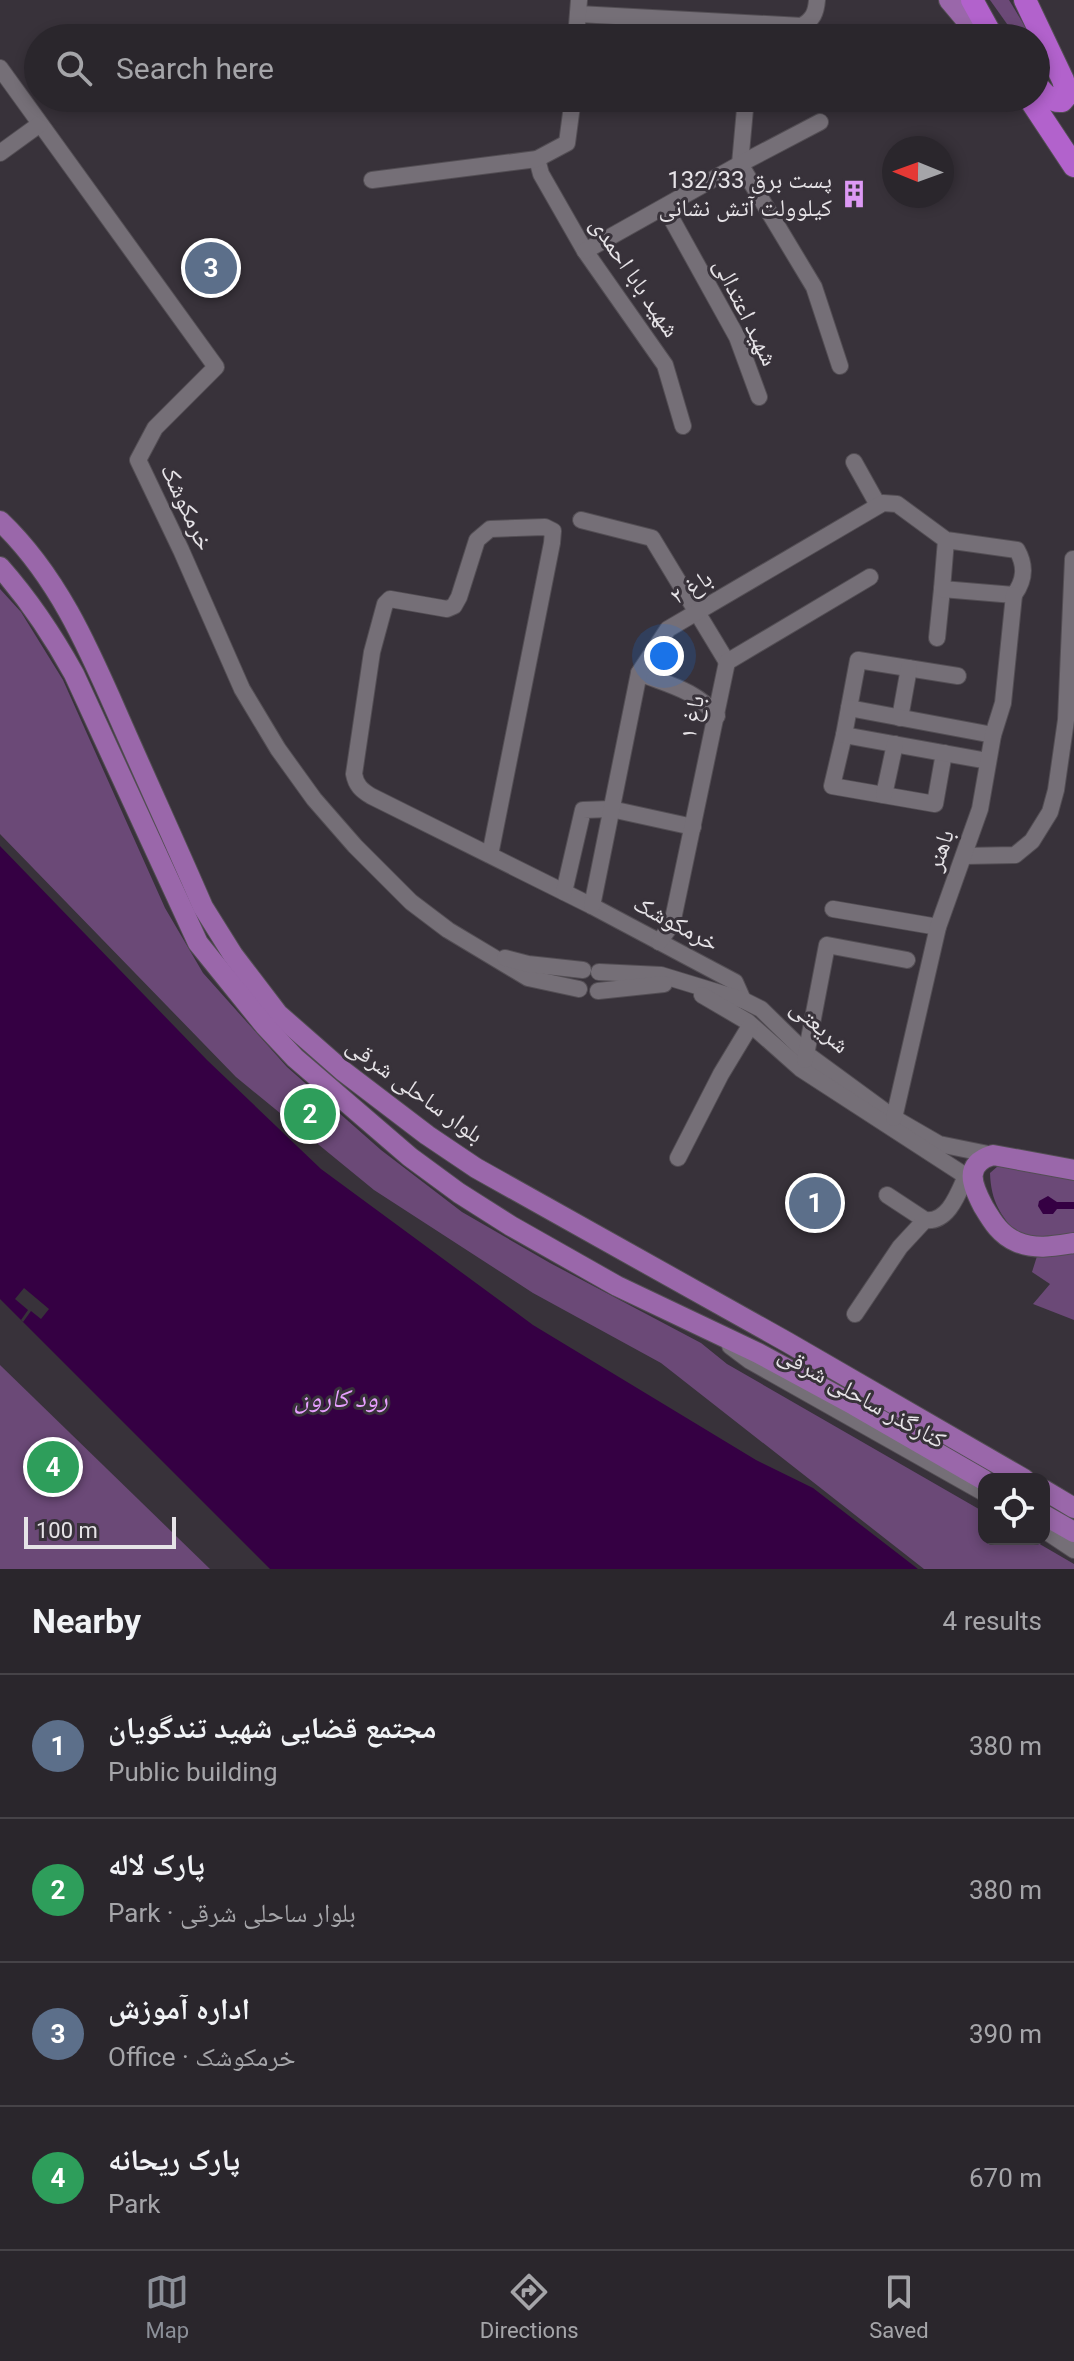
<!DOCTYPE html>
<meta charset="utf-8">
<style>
body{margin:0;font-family:Roboto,"Noto Naskh Arabic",sans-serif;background:#322e34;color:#f1f3f6}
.controls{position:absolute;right:24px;bottom:24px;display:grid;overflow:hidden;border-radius:16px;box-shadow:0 4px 12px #0003}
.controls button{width:72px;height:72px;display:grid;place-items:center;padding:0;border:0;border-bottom:2px solid #464348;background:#2a262c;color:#f1f3f6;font:40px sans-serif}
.compass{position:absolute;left:882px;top:136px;width:72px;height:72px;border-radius:50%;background:#2a262c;box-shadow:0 4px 12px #0003;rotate:271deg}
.scale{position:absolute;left:24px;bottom:20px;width:152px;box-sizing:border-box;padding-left:8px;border:4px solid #e6e3e7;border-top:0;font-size:22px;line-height:28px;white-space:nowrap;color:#e6e3e7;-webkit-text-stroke:6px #38323a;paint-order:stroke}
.you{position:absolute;left:664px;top:656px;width:28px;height:28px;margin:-20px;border:6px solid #fff;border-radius:50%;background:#1a73e8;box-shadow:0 0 0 12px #1a73e833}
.badge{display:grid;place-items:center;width:52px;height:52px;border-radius:50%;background:#8c9099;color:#fff;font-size:26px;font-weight:700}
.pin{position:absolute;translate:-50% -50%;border:4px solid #fff;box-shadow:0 2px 8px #0006}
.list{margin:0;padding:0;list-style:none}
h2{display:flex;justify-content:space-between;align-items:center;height:104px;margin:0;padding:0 32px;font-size:34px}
h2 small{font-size:26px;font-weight:400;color:#a5a5a9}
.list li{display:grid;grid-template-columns:52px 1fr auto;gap:24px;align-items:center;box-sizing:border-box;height:144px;padding:0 32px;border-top:2px solid #464348}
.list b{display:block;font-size:30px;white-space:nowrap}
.list p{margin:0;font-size:26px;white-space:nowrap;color:#a5a5a9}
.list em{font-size:26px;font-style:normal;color:#a5a5a9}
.icon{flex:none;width:44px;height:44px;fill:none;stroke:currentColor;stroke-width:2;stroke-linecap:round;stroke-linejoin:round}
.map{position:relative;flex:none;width:1074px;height:1569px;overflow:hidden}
.search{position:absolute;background:#2a262c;box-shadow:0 4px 12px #0003;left:24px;right:24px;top:24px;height:88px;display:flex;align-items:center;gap:20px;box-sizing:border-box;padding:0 28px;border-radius:44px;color:#a5a5a9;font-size:30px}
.sheet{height:680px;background:#2a262c}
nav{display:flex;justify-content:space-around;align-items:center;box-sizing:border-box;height:112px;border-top:2px solid #464348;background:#2a262c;font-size:22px;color:#a5a5a9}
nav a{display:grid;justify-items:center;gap:4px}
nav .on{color:#8c9099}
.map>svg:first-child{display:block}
</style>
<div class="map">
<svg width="1074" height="1569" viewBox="0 0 1074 1569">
<rect width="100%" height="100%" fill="#38323a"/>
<g fill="#6b4977">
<polygon points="990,0 1009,0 1032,38 1017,38"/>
<polygon points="0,589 21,612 63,680 165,908 203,973 287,1067 381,1150 462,1212 550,1263 701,1343 727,1364 984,1512 984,1539 1031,1539 1074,1564 1074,1569 924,1569 661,1363 533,1293 374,1190 236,1077 0,834"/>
<path d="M998 1166 1074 1178V1237L1019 1238C1001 1214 991 1203 990 1173Z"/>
<polygon points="1074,1250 1074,1320 1033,1304 1050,1284 1032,1272 1038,1253"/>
<polygon points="0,1365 210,1569 0,1569"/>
</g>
<g fill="#350043">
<polygon points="0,846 207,1060 321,1169 533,1325 756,1460 813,1488 918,1569 270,1569 0,1299"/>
<polygon points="1048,1196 1057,1202 1074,1202 1074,1209 1057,1209 1053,1214 1043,1214 1038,1206 1039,1201"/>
</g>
<polygon fill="#38323a" points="24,1288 49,1309 41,1319 31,1311 23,1322 21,1320 28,1310 15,1299"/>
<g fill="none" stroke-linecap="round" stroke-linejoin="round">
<defs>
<g id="minor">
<path d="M578 14 802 26C813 19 816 13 817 0"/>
<polyline points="576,38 579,0"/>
<polyline points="0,68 216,367 155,428 138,460 181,550 242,689 278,749 314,799 355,846 411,902 448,930 528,978 579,989"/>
<polyline points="746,98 740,164 814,287 840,366"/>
<polyline points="0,153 40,124"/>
<polyline points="537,159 541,174 585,251 665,365 683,426"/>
<polyline points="372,180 537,159 567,143 573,98"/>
<polyline points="665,207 737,337 759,397"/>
<polyline points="585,251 740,164 820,122"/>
<polyline points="854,462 878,505"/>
<polyline points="581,520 652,538 727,662"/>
<polyline points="937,638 942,589"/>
<path d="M639 673C669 685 696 690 717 716"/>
<polyline points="849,708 858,660 958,676"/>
<polyline points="900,718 909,668"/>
<polyline points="844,735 832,786 935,804 944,753"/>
<polyline points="988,761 844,735 849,708 993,735"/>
<polyline points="884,795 895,744"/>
<path d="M490 855 552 543 553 531 545 527 490 529 477 540 459 597 454 606 447 609 390 599 385 604 372 652 354 774C356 785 361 790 371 796L592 906 735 982 743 1000"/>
<polyline points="964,856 1015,855 1032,841 1050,812 1056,790 1066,720 1073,559"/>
<polyline points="564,892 583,810 611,809 693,827"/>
<path d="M592 906 639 673 668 629 883 503 897 504 946 540 1017 550C1026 566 1025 580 1014 595L942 589 946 540"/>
<polyline points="833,909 938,927"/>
<polyline points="659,942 672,924 727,662 870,577"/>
<polyline points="505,958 528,964 583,970"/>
<polyline points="599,972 661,975 743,1000 761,1009 808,1055 894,1118 939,1144 993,1155"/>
<polyline points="598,991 664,984"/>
<polyline points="702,995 748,1022 801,1069 972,1180"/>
<polyline points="805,1060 827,945 907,960"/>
<polyline points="894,1118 938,927 980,809 993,735 1003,703 1014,595"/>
<polyline points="678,1158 721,1074 750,1026"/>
<polyline points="887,1195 925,1220"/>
<path d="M855 1314 900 1247 925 1220C948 1223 958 1194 966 1176"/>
<polyline points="730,1346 750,1361 984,1493"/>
<polyline points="1044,1530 1074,1550"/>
</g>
<g id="major">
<polyline points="949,0 981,38"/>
<path d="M0 521C60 578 91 654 124 729 150 788 177 847 203 907L233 955 278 1014 343 1071 427 1135 476 1168 787 1342 1024 1479"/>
<path d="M0 567C30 601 52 634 74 674L198 943 265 1026 295 1058 410 1157 459 1193 511 1226 617 1286 758 1353 854 1405 984 1480"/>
<path d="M1074 1170 993 1155C963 1164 972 1185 983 1206 992 1221 1000 1235 1017 1242 1036 1250 1055 1246 1074 1243"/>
<polyline points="1044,1490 1074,1508"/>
<polyline points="1044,1515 1074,1532"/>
</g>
<g id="highway">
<polyline points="972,0 993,38"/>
<path d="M1025 0 1063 80 1067 95 1062 101C1050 102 1043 93 1036 84"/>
<polyline points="1029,98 1074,166"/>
</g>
</defs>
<use href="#minor" stroke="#534e54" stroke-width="18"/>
<use href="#major" stroke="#534e54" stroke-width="22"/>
<use href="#highway" stroke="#534e54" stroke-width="24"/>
<use href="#minor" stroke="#756f77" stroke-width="16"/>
<use href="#major" stroke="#9a67aa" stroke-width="20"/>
<use href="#highway" stroke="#b262cc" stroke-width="22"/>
</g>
<defs>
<symbol id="building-bare" viewBox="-9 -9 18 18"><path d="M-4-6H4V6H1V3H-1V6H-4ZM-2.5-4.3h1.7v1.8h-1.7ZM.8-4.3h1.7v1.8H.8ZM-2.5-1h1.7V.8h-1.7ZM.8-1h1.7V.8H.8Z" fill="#dd99f4" stroke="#38323a" stroke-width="2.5" paint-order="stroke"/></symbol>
</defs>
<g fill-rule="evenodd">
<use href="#building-bare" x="834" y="174" width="40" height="40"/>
</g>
<g text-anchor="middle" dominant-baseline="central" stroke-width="6" stroke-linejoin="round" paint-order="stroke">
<g font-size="24" fill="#e6e3e7" stroke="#38323a" text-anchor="end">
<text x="832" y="180">پست برق 132/33<tspan x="832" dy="28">کیلوولت آتش نشانی</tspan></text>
</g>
<g font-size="24" fill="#e6e3e7" stroke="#38323a">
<text transform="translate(635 277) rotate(56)">شهید بابا احمدی</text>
<text transform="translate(746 312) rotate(64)">شهید اعتدالی</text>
<text transform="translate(187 507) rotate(65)">خرمکوشک</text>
<text transform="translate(691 587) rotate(-31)">باغ ۲</text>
<text transform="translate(692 717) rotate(-78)">باغ ۱</text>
<text transform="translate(940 850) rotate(-71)">باهنر</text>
<text transform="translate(676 923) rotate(28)">خرمکوشک</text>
<text transform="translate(820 1026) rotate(41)">شریعتی</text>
<text transform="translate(415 1090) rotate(36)">بلوار ساحلی شرقی</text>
<text transform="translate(862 1397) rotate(29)">کنارگذر ساحلی شرقی</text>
</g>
<g font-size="26" font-style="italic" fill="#e79fff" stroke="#38323a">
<text x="341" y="1398">رود کارون</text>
</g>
</g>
</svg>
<div class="controls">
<button><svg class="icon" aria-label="locate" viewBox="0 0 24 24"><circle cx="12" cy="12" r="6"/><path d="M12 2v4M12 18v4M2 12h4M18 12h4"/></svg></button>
</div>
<svg class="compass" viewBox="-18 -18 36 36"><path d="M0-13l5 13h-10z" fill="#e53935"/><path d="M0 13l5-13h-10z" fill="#a5a5a9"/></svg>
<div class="scale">100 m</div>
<div class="you"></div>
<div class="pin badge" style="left:815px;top:1203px;background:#5c6f8a">1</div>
<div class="pin badge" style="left:310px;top:1114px;background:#2e9e5b">2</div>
<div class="pin badge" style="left:211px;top:268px;background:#5c6f8a">3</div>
<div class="pin badge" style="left:53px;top:1467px;background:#2e9e5b">4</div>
<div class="search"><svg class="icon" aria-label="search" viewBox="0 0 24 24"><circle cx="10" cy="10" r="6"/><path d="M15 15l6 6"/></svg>Search here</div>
</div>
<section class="sheet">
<h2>Nearby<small>4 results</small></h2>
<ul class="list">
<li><span class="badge" style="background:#5c6f8a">1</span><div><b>مجتمع قضایی شهید تندگویان</b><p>Public building</p></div><em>380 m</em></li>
<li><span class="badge" style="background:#2e9e5b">2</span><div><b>پارک لاله</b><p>Park · بلوار ساحلی شرقی</p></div><em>380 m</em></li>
<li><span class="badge" style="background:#5c6f8a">3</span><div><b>اداره آموزش</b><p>Office · خرمکوشک</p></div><em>390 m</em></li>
<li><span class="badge" style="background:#2e9e5b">4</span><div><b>پارک ریحانه</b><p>Park</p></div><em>670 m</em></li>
</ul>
</section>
<nav>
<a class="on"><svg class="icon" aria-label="map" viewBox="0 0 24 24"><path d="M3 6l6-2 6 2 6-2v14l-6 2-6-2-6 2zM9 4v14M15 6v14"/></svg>Map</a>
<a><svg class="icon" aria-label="directions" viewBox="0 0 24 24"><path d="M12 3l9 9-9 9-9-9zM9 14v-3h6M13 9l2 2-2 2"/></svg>Directions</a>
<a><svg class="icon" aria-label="saved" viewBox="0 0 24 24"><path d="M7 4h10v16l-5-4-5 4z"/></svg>Saved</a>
</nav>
